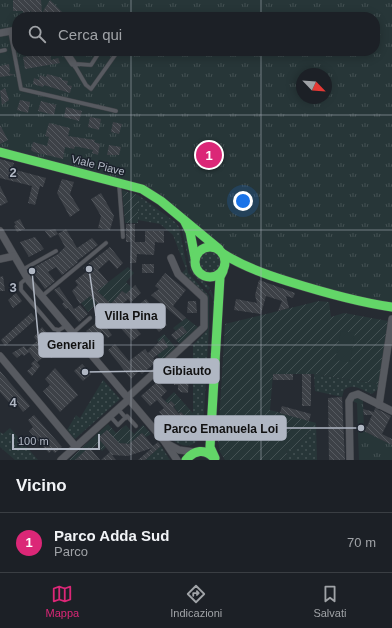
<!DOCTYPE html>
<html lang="it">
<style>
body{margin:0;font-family:Arial,sans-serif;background:#292d32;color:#f1f3f6}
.compass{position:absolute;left:296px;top:68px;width:36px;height:36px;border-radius:50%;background:#1c2026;box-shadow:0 2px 10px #0003;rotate:115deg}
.scale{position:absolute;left:12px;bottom:10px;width:88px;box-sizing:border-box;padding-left:4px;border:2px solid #b0b7c3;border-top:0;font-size:11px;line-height:14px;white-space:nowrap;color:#b0b7c3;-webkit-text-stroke:3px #1b212b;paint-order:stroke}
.you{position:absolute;left:243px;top:201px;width:14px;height:14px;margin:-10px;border:3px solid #fff;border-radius:50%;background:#1a73e8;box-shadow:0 0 0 6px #1a73e833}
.badge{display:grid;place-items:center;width:26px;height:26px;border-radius:50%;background:#db2777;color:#fff;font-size:13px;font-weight:700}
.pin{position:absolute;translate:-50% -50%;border:2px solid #fff;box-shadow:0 1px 4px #0006}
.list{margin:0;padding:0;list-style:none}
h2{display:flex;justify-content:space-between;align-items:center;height:52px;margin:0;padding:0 16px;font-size:17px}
h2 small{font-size:13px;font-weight:400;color:#a0a3a7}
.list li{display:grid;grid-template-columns:26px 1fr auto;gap:12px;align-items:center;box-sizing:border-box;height:60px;padding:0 16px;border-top:1px solid #3a3e43}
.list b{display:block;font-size:15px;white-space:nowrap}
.list p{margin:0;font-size:13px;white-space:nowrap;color:#a0a3a7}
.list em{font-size:13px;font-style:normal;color:#a0a3a7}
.icon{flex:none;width:22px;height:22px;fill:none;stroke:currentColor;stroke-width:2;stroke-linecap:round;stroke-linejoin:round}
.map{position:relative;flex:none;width:392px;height:460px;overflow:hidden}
.search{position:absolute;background:#1c2026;box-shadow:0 2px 10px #0003;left:12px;right:12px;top:12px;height:44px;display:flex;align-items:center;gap:10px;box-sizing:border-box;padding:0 14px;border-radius:16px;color:#a0a3a7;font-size:15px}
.sheet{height:112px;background:#1c2026}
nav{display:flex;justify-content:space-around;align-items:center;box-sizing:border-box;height:56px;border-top:1px solid #3a3e43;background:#1c2026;font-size:11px;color:#a0a3a7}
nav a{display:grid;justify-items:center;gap:2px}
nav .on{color:#db2777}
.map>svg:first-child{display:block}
</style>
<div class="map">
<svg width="392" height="460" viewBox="0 0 392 460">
<defs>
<pattern id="grass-dots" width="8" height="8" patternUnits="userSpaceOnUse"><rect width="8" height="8" fill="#273638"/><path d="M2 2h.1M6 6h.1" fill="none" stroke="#445153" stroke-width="1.8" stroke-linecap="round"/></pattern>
<pattern id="park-tufts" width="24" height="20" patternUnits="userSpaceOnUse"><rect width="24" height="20" fill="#273638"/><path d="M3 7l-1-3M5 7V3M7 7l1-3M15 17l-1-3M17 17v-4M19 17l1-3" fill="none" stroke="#445153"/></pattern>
<pattern id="garden-furrows" width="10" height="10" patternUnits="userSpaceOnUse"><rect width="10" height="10" fill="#273638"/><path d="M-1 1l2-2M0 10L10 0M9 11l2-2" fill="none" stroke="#445153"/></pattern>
<pattern id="building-back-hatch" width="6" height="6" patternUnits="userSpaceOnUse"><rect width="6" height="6" fill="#3d4147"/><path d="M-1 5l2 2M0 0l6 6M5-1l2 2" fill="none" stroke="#565a60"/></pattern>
</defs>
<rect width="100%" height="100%" fill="#262b32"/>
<g fill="url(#grass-dots)">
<path d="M138 195 175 222 179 227 188 273 209 296V327L203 429C199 444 189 451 174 441L193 425V345L208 329 207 295 182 273 186 269 173 235 160 224 138 220Z"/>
<polygon points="154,201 180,220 185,230 193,270 210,288 208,290 191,272 181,225"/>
<circle cx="210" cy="262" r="13"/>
<polygon points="211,290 215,300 206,435 213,300 209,292"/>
<path d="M314 374 379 384 378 389 372 394C363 391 353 382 344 390L342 397 315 391Z"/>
<polygon points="103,380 120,399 75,439 67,430 76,415 80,418"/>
<polygon points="316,423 317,460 286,460 287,449 294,449"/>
<polygon points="10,428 38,460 15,460 0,447 0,432 3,434"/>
<polygon points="161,446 170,460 145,460"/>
</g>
<g fill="url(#park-tufts)" fill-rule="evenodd">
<path d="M0 0H392V305L345 298 235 259 161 198 0 148ZM17 17H375V51H17ZM302 74H326V98H302Z"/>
<polygon points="357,398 363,400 364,431 392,445 392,460 359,460 357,403 352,401"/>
</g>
<g fill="url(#garden-furrows)">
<polygon points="122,190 138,195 138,223 125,223"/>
<polygon points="128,267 134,273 126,282 132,288 126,294 122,291 119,294 120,295 110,304 101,294 94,300 97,303 88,312 81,303"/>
<polygon points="319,301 329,302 331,317 344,313 388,321 379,384 314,374 273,374 270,410 316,423 294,449 287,449 286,460 225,460 220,452 218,441 225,324"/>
<polygon points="186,318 199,328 180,344 176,340 187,332 182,326 176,331 173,328"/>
<polygon points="164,334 176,348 162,361 157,355 168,347 163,338 159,342 157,340"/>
<polygon points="174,392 193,413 193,425 174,441 168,434 174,429 175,430 188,420 181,412 179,413 174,407 175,406 171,401 168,404 165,401"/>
<polygon points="108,424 116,433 126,425 134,434 143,425 151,434 146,437 142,433 129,444 119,443 107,430 98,438 106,447 102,451 97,445 92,449 90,447 75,460 69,460"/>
</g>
<polygon fill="#273638" points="341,331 355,333 350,362 335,360"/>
<g fill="url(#building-back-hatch)">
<polygon points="13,0 41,0 42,13 50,0 64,14 61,17 39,17 30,11 30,16 23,16 23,11 13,11"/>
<polygon points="50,52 51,60 58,58 60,63 25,69 23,57"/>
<polygon points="9,64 10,72 8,73 15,75 0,77 0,66"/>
<polygon points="47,74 62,78 62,80 68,81 67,85 72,86 70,93 44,85 43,87 33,84 34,78 39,80 40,75 46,77"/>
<polygon points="5,88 9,100 2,105 0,91"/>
<polygon points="20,100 30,102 28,113 17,110"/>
<polygon points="41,101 56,105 54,115 38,111"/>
<polygon points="66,107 82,111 79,121 64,117"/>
<polygon points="90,117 101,119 99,130 88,127"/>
<polygon points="113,122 122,124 119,134 111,132"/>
<polygon points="49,123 70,128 68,136 95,140 94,142 100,144 98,155 92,153 93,150 75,146 74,149 65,147 63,159 34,152 31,150 33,142 47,146 49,137 45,136"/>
<polygon points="0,125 8,140 0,144"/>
<polygon points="109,145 121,147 119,155 107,155"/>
<polygon points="0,159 14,163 12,169 46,178 43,187 40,186 35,205 28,203 32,186 0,178"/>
<polygon points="62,179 74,182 70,194 80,210 70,217 57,193"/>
<polygon points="0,186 8,202 0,206"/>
<polygon points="101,193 114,216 110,230 98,228 101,216 91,199"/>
<polygon points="20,219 25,229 17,232 14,226 16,225 14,222"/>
<polygon points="126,224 135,224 135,242 145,242 145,231 164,231 164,243 155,242 154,255 137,254 136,263 130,263 131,242 126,242"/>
<polygon points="55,229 58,234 66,229 77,248 92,238 98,245 77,261 78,262 62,275 56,267 48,272 55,281 45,289 31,269 58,254 65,247 58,234 50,238 45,231"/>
<polygon points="35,237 44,249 29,257 20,242"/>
<polygon points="110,247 123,263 117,269 109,260 98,270 108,282 97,291 113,306 106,313 90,296 80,304 72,291 78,285 75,281 86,272 83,268"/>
<rect x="142" y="264" width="12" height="9"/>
<polygon points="165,273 186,290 173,306 186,318 182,321 151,295 159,289 155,286"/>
<polygon points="3,276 5,291 0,291 0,277"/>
<polygon points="259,280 295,293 293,298 286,296 289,308 278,311 282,301 266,296 261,314 234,310 236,299 257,303 255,295"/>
<polygon points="135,285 141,293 131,302 128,299 116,310 111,304 122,291 126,294"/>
<polygon points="59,287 74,309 80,305 88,314 79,322 68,308 66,309 62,304 64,302 54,290"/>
<polygon points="16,293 22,301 13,308 8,300"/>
<polygon points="146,299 167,325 159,332 140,310 136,313 133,309"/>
<polygon points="188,301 196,301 197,313 187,313"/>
<polygon points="31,313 36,319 5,346 1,340"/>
<polygon points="128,319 141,334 132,341 119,326"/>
<polygon points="96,323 100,328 104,325 112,335 108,338 102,331 93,339 86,331"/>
<polygon points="182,326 187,332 176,340 171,335"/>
<polygon points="42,327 47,333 42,337 44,339 39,343 45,351 50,347 52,350 58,345 62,351 51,358 48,354 37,362 29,352 24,356 22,354 17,358 12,353 24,346 27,350 37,341 34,337"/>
<polygon points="163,338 168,347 153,358 156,362 142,374 139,371 131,379 108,350 115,344 129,361 145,349 148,353"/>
<polygon points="35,360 40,366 32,376 27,371 33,366 31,364"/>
<polygon points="82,364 91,374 83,381 74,371"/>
<polygon points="55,368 78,395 60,412 43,391 50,385 45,379"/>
<polygon points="0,371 30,406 23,412 18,405 14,408 0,392"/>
<polygon points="178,373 189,373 188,393 180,392 180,391 178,390 178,385 174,385 174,378 178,378"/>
<rect x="273" y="374" width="20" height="6"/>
<rect x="302" y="374" width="9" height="32"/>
<polygon points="158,381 167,391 161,397 168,404 171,401 175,405 173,407 179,414 181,412 187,419 175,429 159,412 164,408 157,400 150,406 141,396"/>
<polygon points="342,397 345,460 329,460 328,398"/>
<polygon points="282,406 311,414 309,421 280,413"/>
<polygon points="375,408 391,416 382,434 392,439 392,445 364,431 364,425 367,427 372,415 364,415 363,409 374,412"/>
<polygon points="34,415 62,447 55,453 52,450 49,453 29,431 33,427 28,420"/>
<polygon points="107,430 119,443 129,444 142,433 153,446 158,442 161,446 145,460 138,460 152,448 128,456 112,455 116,460 101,460 110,452 98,438"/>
<polygon points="89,447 100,460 75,460"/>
</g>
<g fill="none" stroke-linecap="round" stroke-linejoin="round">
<defs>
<g id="lane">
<polyline points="10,31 21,89 116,111"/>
<polyline points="0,51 5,50"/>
<polyline points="73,63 86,85 91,89 118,51"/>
<polyline points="75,67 77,64 91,65 100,51"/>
<polyline points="119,184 123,237"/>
<polyline points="22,270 56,251"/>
<polyline points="27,278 21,283 21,290 54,329 59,330 66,326"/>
<polyline points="42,296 106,243"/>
<polyline points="58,330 59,335 66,343"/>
<polyline points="73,333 90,318"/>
<polyline points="118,409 126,418"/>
<polyline points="110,416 118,425 127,416 136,426"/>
</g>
<g id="street">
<polyline points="0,33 17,30"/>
<polyline points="65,51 73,63"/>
<polyline points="0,231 29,281 165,442 177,460"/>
<polyline points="0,259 14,256"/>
<polyline points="0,356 76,447"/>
<polyline points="128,397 204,327 204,298 178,274 171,258"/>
<polyline points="379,405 392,319"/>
<polyline points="166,443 179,450 194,452"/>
<polyline points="61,460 129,399"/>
<polyline points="350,460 349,401 352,396 358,394 392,411"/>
</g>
<g id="fast">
<polyline points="0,152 142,189 161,201 219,249"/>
<polyline points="185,222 190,232 195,258"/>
<circle cx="210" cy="262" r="15"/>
<path d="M222 253C242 266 264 274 287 281 322 292 356 302 392 307"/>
<polyline points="215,458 210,447 220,277 223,271"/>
<path d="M186 460C194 450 205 448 214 458"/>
</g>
</defs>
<use href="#lane" stroke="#42454a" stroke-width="4.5"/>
<use href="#street" stroke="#42454a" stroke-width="8"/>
<use href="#fast" stroke="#42454a" stroke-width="10"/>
<use href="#lane" stroke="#575a60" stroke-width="3.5"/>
<use href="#street" stroke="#575a60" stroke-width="7"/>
<use href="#fast" stroke="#63d668" stroke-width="9"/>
</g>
<path fill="none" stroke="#b0b7c3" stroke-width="1" stroke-opacity="0.55" d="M131 0V17M261 0V17M131 51V460M261 51V460M0 115H392M0 230H392M0 345H392"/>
<g text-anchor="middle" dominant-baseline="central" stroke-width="3" stroke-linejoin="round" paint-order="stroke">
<g font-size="11" fill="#b0b7c3" stroke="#1b212b">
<text transform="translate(98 165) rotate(14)">Viale Piave</text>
</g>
</g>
<g font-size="13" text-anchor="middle" font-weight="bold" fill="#b0b7c3" stroke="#1b212b" stroke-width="3" stroke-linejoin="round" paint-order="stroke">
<text x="13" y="177">2</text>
<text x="13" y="292">3</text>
<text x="13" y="407">4</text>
</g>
<path fill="none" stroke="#b0b7c3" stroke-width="1.5" d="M89 269L96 316M32 271L39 345M85 372L154 371M361 428L286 428"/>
<g fill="#b0b7c3" stroke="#1b212b" stroke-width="1.5">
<circle cx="89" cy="269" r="4"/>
<circle cx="32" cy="271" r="4"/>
<circle cx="85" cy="372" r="4"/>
<circle cx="361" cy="428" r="4"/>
</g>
<g fill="#b0b7c3" stroke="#b0b7c3" stroke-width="1.5">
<rect x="96" y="304" width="69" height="24" rx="4"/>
<rect x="39" y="333" width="64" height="24" rx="4"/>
<rect x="154" y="359" width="65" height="24" rx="4"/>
<rect x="155" y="416" width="131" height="24" rx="4"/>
</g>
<g font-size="12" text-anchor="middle" font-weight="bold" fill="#111">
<text x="131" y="320">Villa Pina</text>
<text x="71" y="349">Generali</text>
<text x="187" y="375">Gibiauto</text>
<text x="221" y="433">Parco Emanuela Loi</text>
</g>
</svg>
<svg class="compass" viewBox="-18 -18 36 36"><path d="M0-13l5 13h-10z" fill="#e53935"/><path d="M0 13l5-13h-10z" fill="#a0a3a7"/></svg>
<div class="scale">100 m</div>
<div class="you"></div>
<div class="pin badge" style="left:209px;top:155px">1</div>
<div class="search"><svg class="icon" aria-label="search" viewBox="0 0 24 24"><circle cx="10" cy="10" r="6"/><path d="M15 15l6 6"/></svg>Cerca qui</div>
</div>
<section class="sheet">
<h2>Vicino<small></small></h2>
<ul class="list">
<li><span class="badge">1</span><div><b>Parco Adda Sud</b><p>Parco</p></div><em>70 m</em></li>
</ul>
</section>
<nav>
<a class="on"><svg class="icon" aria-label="map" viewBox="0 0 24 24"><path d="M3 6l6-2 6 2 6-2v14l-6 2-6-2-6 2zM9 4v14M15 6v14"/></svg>Mappa</a>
<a><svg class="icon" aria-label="directions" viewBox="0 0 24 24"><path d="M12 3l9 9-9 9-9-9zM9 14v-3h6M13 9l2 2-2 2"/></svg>Indicazioni</a>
<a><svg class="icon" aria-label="saved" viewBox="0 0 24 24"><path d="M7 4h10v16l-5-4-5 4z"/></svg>Salvati</a>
</nav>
